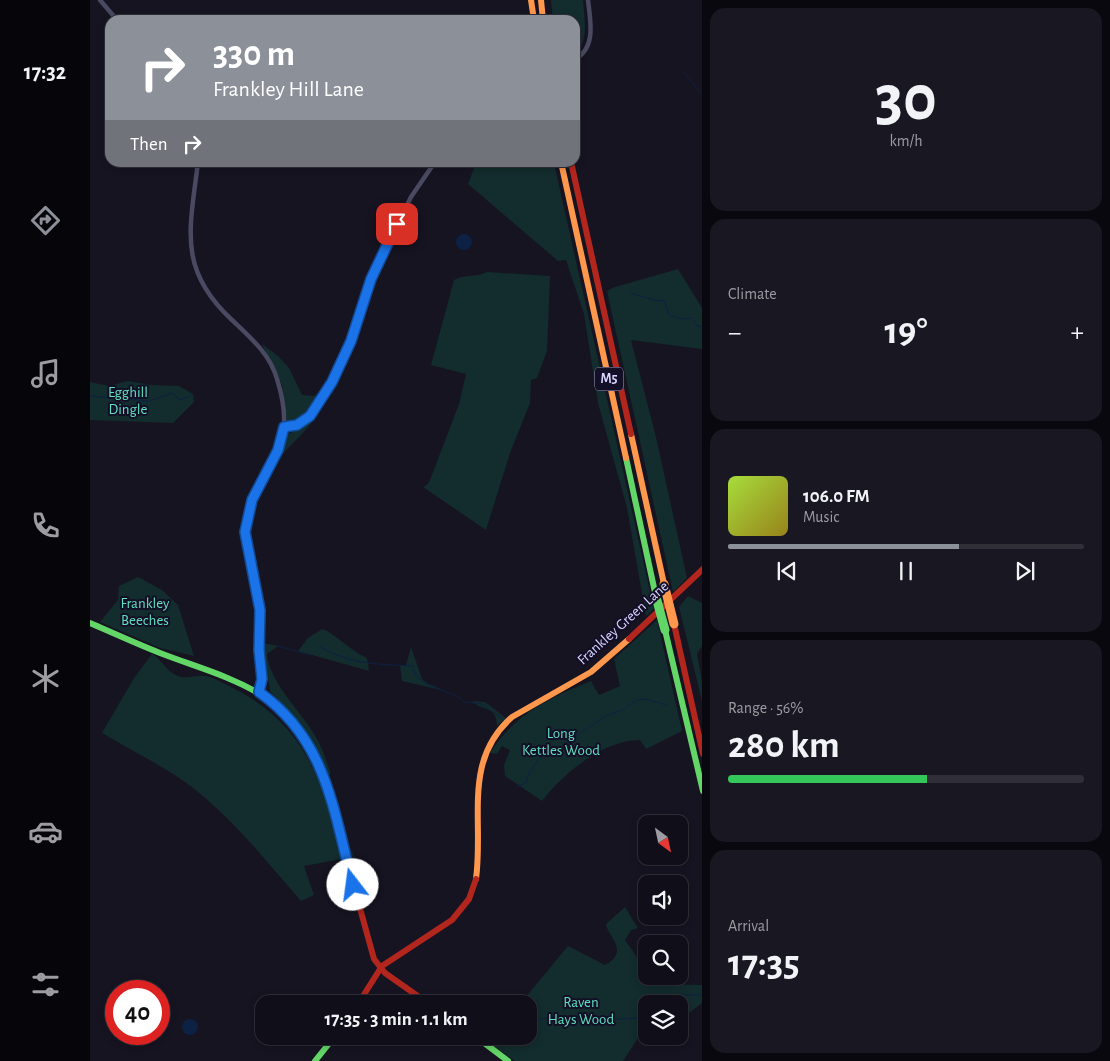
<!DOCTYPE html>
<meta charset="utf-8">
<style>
:root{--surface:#100f19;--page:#191822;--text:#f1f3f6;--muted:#9c9ca2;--line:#302f38;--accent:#8c9099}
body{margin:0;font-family:"Alegreya Sans",sans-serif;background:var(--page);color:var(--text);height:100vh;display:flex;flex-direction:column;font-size:19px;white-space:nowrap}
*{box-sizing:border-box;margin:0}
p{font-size:16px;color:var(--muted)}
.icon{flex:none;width:28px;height:28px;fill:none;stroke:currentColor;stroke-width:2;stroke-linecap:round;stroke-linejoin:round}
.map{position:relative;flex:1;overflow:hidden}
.details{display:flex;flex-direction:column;gap:8px;padding:8px;background:#09080e;width:408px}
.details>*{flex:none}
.hud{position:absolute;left:15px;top:15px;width:475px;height:152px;border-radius:15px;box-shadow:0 2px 8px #0003,0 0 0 1px var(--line);background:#8c9099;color:#fff;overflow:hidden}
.needle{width:32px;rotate:147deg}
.fabs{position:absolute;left:548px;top:815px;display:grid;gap:10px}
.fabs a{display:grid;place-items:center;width:50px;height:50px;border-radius:10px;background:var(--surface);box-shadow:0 2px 8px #0003,0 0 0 1px var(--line);font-size:25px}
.speed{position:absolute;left:15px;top:980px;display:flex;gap:10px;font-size:25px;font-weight:700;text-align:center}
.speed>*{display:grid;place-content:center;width:65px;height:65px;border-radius:50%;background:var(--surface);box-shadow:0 2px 8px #0003,0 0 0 1px var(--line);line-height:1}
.speed .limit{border:8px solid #d22;background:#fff;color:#111}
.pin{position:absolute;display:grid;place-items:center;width:42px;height:42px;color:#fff;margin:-21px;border-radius:10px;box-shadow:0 2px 8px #0006}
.me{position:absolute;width:55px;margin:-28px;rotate:345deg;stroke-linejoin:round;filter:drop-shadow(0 0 4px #0008)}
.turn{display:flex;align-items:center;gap:18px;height:105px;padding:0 25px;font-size:22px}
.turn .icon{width:65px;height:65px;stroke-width:2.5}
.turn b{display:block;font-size:35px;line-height:42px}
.then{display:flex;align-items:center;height:48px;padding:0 25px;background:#0003;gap:10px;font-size:19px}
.big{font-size:38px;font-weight:600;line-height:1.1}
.details .card{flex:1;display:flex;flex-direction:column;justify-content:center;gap:8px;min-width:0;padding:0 18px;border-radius:15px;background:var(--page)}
.details .dial{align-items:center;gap:0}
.dial b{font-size:65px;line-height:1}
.song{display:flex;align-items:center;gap:15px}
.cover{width:60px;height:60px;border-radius:8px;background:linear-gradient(135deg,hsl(80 70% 55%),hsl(50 70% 35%))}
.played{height:5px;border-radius:2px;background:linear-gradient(90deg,var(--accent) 65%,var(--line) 65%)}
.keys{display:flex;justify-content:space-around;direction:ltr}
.heat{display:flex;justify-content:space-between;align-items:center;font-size:28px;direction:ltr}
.charge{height:8px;border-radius:4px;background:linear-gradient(90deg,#34c759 56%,var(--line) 0)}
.trip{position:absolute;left:165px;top:995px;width:282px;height:50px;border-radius:15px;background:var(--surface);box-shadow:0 2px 8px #0003,0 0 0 1px var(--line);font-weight:600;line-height:50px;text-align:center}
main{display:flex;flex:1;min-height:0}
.tab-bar{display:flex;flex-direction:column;width:90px;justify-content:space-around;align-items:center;background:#06060a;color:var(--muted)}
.tab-bar .icon{width:35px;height:35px}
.tab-bar .on{color:var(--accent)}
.tab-bar b{font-size:22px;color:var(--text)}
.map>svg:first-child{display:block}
</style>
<main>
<nav class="tab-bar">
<b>17:32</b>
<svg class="icon on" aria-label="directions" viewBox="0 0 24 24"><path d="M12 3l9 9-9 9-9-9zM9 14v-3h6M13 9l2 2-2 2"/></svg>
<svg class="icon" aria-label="music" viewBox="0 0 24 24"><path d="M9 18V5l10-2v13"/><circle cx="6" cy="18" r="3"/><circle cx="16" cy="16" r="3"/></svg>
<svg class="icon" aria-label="phone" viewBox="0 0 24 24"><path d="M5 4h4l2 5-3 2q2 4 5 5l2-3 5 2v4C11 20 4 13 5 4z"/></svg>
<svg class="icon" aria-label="climate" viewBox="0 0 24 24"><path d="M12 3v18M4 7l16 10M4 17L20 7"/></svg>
<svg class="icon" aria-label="car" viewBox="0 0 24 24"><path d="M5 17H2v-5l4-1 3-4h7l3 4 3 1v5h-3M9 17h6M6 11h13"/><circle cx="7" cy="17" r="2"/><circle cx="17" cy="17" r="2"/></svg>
<svg class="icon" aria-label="filters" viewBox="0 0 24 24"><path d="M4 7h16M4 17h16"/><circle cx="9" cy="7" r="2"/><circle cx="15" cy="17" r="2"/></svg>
</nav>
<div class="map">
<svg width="613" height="1061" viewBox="0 0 613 1061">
<rect width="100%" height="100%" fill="#161421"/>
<g fill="#132c2d">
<path d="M 461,0 L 493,0 C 494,19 500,40 485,54 L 485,20 L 463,20 Z"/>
<polygon points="386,163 464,163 564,609 556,616 537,508 508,403 494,314 476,260 468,261 378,184"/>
<polygon points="588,269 612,308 612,349 541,340 566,437 597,578 583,592 517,291 525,287"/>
<path d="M 397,272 L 460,276 L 457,351 L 447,378 L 441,380 L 440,403 L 420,453 L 396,530 L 333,487 L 337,485 L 340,480 L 369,404 L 376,374 L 341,365 L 364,280 C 374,274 385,278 397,272 Z"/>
<path d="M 172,344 L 188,356 L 199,368 L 212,395 L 224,396 L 233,391 C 225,406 218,418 202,425 L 197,422 L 192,385 Z"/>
<polygon points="38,381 61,385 89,386 103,394 104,402 83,423 0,420 0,382 19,386"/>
<path d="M 229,409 C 220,431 201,442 187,461 L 197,435 L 216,425 Z"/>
<polygon points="48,577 72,590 88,605 104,656 70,648 10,622 28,600 29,586"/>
<polygon points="598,596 612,603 612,646 607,654 612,681 612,701 589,607"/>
<path d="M 567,620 L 592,731 L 556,749 L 550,740 C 513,740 474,773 452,801 L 415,776 L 414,765 L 420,750 L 412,746 L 407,754 L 400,753 C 425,714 459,698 501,681 L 509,695 L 530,686 L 524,659 Z"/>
<path d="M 232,629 C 240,630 264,653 277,658 L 279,671 L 208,651 L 218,638 Z"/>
<path d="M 173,643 L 188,646 L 177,654 C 180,683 209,709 224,734 C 232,746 236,760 241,774 L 236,775 L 234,764 L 217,733 L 180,691 Z"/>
<polygon points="321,647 332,679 337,683 355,691 312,681 310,665 316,665"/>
<path d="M 62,654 C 71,659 75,669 84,674 C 93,680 100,676 110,676 C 118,675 127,680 135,684 C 215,722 232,777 252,859 L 214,866 L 224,895 L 211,901 C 177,862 144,820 103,788 C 76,767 42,751 12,733 L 44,678 Z"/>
<path d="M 382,701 L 395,702 L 416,718 L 407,726 C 406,704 392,712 382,701 Z"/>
<polygon points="260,847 276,884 274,901"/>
<path d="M 535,907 L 548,928 L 541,930 L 535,940 L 556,970 L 556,976 L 565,976 L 575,984 L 612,985 L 612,1003 L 589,1021 L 589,1004 L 556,1004 L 556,1026 L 533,1061 L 425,1061 L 396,1040 L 399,1036 L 439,1036 L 439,1004 L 430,1004 L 478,946 L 515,965 C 541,951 517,936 516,924 Z"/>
</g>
<g fill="#0d2144">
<circle cx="374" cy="242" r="8"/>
<circle cx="100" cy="1027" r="8"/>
</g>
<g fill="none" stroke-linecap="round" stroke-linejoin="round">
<g stroke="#0d2144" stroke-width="1">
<polyline points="592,71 613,95"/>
<polyline points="541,293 567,301 574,300 579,315 590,319 602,318 607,326 613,327"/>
<polyline points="0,396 59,401 82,393 90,400 100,396"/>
<polyline points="188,646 220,655"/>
<path d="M 230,647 C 264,665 286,664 323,666 L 325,674 L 336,684 L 367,696 L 374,702 L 392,704 L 411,718"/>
<polyline points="429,749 448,751 452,755"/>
<polyline points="427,787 437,782 437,777 449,758 464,751 516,716 532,710 547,700 556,699 576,705"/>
<polyline points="584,1004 591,995 613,995"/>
<polyline points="589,1009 592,1006 594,995"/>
<polyline points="589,1016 592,1027"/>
<polyline points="439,1021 471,1016 499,1024 514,1020 550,1018 554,1016 552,1011 556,1010"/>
<polyline points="396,1038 397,1036"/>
</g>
<g stroke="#4a4962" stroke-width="4.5">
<polyline points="10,0 27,20"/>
<path d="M 485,59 C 507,48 500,19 498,0"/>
<path d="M 108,162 C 100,229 87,269 142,320 C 160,337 180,354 187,379 C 193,398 197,419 192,439 C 185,469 160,491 157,523 C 153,551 167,580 170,608 C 172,622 169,636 169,650 C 170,665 172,677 169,692"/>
<polyline points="193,427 207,425 220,416 242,382 261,341 287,265 321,197 345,162"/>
</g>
<g stroke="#63d668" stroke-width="6">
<polyline points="536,458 566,597"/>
<path d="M 0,623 C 23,633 47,644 70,653 C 132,677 194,688 224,755"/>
<polyline points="575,630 613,791"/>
<polyline points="385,1036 418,1061"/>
<polyline points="225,1061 245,1036"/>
</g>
<g stroke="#ff974d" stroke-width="6">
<polyline points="441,0 444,20"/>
<polyline points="451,0 453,20"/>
<polyline points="471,162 536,458"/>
<polyline points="541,434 574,584"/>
<path d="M 386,879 C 394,820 372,761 422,717 L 501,672 L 539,639"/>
</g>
<g stroke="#b3261e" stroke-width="6">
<polyline points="481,162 541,434"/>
<polyline points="584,624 613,754"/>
<polyline points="539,639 613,569"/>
<polyline points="224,755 234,778 284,959 295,973 339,1004"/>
<polyline points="268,1004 292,966 362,920 379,899 386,879"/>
</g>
<polyline stroke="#63d668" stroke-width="9" points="566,597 575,630"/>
<polyline stroke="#ff974d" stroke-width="9" points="574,584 584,624"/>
</g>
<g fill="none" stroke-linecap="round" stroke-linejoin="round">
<g stroke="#114b97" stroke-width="12">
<path id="route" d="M 263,885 C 243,810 237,740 169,692 L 172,679 L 169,650 L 170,610 L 155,532 L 162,500 L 188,450 L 194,427 L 207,425 L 220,416 L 242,382 L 261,341 L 281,279 L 307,224"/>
</g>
<use href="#route" stroke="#1a73e8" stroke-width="9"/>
</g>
<g text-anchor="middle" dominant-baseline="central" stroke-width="4" stroke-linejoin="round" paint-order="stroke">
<rect fill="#130f26" stroke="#9e99be" stroke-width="1" x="505" y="367.5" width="28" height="23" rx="4"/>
<g font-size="14" font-weight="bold" fill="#d9d4ff">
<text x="519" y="379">M5</text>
</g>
<g font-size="15" fill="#5fe0c0" stroke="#130f26">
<text x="38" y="392">Egghill<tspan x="38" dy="17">Dingle</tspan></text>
<text x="55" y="603">Frankley<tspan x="55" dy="17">Beeches</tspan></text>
<text x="471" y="733">Long<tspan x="471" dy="17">Kettles Wood</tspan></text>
<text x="491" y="1002">Raven<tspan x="491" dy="17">Hays Wood</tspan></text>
</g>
<g font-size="15" fill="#d9d4ff" stroke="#130f26">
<text transform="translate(533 623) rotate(-42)">Frankley Green Lane</text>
</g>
</g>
</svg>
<div class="fabs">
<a><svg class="needle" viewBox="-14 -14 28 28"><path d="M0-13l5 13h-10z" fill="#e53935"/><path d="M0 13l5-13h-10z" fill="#9c9ca2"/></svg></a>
<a><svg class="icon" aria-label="sound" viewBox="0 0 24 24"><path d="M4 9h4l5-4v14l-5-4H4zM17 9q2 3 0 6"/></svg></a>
<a><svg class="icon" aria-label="search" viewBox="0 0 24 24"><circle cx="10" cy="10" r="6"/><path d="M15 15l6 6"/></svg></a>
<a><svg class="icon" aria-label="layers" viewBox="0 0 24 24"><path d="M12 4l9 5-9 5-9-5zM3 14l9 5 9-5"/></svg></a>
</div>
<div class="speed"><div class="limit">40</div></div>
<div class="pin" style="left:307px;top:224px;background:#d93025"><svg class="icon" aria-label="arrive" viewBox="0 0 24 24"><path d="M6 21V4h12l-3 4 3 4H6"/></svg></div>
<svg class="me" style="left:263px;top:885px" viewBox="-20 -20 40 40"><circle r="19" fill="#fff"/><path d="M0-13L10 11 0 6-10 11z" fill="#1a73e8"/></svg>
<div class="trip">17:35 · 3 min · 1.1 km</div>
<div class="hud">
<div class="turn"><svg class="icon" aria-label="right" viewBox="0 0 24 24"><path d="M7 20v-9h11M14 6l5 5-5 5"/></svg><div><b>330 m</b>Frankley Hill Lane</div></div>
<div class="then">Then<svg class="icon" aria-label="right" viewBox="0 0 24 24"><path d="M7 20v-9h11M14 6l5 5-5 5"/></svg></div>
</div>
</div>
<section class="details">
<div class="card dial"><b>30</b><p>km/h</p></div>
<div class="card"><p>Climate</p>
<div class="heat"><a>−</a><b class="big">19°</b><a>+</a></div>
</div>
<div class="card">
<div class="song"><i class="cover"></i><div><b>106.0 FM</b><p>Music</p></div></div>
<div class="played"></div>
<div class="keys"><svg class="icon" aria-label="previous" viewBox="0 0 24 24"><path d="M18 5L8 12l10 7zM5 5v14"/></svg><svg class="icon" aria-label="pause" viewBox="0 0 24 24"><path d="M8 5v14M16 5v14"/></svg><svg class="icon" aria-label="next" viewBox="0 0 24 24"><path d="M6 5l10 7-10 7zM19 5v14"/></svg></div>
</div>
<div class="card"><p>Range · 56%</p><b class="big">280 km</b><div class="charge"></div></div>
<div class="card"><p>Arrival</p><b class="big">17:35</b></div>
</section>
</main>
